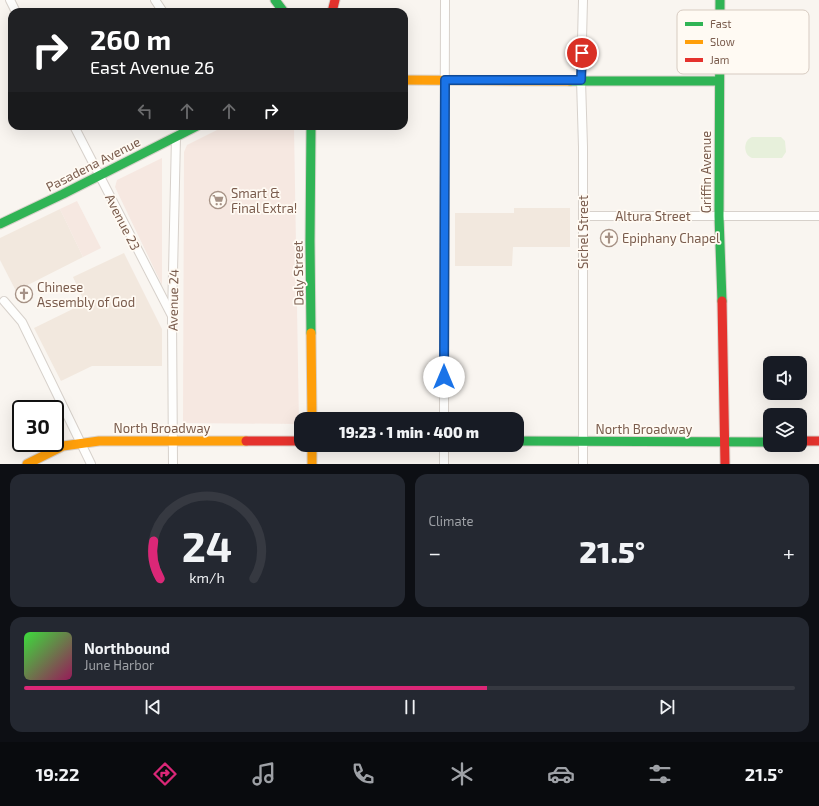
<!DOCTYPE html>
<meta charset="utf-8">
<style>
:root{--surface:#171b24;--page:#242831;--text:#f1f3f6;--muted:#9ea1a6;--line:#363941;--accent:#db2777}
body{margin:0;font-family:"Exo 2",sans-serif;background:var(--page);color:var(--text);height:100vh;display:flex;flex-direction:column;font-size:15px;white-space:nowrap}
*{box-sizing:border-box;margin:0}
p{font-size:13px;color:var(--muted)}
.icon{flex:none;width:22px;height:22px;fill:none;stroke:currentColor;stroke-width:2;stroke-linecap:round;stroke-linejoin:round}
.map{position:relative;height:464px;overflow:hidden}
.drawer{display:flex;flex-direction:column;gap:10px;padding:10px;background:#0d0f14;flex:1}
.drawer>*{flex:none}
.banner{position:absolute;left:8px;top:8px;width:400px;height:122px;border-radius:12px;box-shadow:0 4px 16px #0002;background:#202124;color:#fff;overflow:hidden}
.fabs{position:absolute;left:763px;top:356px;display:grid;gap:8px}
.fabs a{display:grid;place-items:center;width:44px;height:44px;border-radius:8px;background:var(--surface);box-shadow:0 4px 16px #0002;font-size:20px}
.speed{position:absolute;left:12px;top:400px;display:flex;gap:8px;font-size:20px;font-weight:700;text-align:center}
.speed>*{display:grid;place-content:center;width:52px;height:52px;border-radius:50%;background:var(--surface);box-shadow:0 4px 16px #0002;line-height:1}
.speed .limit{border:2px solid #111;border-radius:6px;background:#fff;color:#111}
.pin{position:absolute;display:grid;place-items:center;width:34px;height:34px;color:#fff;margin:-17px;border:2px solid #fff;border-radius:50%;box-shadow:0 1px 4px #0007}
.me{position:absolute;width:44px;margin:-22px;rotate:0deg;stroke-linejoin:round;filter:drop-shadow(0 0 3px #0008)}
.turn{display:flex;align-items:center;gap:14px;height:84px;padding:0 16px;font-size:18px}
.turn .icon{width:52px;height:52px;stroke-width:2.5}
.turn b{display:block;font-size:28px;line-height:34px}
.lanes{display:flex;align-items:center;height:38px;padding:0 16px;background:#0003;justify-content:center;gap:20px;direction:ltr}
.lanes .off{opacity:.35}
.big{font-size:30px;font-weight:800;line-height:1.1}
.drawer .card{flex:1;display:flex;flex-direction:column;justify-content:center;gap:6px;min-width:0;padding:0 14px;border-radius:12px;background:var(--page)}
.drawer .dial{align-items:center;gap:0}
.dial svg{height:104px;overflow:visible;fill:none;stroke:var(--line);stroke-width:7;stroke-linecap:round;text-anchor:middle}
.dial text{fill:var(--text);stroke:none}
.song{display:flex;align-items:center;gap:12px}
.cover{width:48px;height:48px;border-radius:6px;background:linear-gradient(135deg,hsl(120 70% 55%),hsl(330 70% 35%))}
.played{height:4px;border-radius:2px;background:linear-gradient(90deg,var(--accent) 60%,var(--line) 60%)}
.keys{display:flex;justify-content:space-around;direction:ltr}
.heat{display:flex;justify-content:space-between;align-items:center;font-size:22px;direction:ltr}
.drawer .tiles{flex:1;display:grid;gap:10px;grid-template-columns:1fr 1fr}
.card:last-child{grid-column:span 2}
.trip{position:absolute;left:294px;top:412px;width:230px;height:40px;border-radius:12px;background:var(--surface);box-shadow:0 4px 16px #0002;font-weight:800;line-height:40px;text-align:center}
.tab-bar{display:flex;height:64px;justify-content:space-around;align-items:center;background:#090b0e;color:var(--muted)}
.tab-bar .icon{width:28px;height:28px}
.tab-bar .active{color:var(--accent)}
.tab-bar b{font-size:18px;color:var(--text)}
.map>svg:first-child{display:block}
</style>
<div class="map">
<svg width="819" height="464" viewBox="0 0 819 464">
<rect width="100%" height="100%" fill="#f9f5f0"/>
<g fill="#f2e8de">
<polygon points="514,208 570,208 570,247 513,247 512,266 455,266 455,213 514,213"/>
<polygon points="60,209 83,257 16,291 0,260 0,238"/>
<polygon points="124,253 162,329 162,366 92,366 61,381 34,328 85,303 73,277"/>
</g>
<g fill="#f6e8e1">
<polygon points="225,126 294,126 299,424 183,423 184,152 187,145"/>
<polygon points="162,158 162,285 115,187 117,180"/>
<polygon points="77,201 101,248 83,257 60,209"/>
</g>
<path fill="#e7f0db" d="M 752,137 L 781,137 L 785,141 L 786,152 L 782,158 L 752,158 C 743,155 743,140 752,137 Z"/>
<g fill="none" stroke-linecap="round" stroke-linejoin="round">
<g stroke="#d7d1cb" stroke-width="10">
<g id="street">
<polyline points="10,0 16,12"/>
<polyline points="155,0 163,12"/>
<polyline points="583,0 581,80 583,147 583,464"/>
<polyline points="74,126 172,316"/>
<polyline points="583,216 819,216"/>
<polyline points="4,301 22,322 91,464"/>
<polyline points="444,419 445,0"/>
<polyline points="444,445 444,464"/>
<polyline points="173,464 172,317 176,137"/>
</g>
</g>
<g stroke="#d9d2cb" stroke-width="11">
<g id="fast">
<polyline points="275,0 284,12"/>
<polyline points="720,0 719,216 722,301"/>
<polyline points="570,81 719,81"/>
<polyline points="311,126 310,241 311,333"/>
<polyline points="0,224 63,194 197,126"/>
<polyline points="517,441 770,442"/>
</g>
</g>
<g stroke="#d9d2cb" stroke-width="11">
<g id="slow">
<polyline points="404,80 570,81"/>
<polyline points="311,333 312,419"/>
<polyline points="312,445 312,464"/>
<polyline points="27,464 63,446 99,441 246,441"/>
</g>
</g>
<g stroke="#d9d2cb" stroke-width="11">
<g id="jam">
<polyline points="332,12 335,0"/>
<polyline points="722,301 725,464"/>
<polyline points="246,441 301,441"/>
<polyline points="800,441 819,441"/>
</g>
</g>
<use href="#street" stroke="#fefefd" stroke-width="8"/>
<use href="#fast" stroke="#30b455" stroke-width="9"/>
<use href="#slow" stroke="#ff9f0a" stroke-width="9"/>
<use href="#jam" stroke="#e5322d" stroke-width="9"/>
</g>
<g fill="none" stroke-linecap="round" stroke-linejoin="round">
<g stroke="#114b97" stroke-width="10">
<polyline id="route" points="444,377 445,80 581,80 582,53"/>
</g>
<use href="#route" stroke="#1a73e8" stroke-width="7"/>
</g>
<defs>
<g id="supermarket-ring" transform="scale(0.9)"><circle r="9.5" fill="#fffaf3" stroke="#a69286" stroke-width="1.5"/><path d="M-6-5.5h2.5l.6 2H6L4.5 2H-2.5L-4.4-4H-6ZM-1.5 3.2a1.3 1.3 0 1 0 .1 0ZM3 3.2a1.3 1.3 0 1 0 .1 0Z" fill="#a69286"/></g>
<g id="church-ring" transform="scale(0.9)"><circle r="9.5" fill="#fffaf3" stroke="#a69286" stroke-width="1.5"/><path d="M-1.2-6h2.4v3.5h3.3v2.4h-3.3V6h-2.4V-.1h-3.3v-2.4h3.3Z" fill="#a69286"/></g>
</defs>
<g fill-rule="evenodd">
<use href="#supermarket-ring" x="218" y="200"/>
<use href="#church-ring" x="609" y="238"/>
<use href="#church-ring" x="24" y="294"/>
</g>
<g text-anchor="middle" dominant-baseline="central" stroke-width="3.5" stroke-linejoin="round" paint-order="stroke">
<g font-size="13" fill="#7a5c4d" stroke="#fffaf3">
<text transform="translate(93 164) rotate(-27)">Pasadena Avenue</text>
<text transform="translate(706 172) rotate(-90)">Griffin Avenue</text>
<text x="653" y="216">Altura Street</text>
<text transform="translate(123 222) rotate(63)">Avenue 23</text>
<text transform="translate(583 232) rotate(-90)">Sichel Street</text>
<text transform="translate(298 273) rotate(-91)">Daly Street</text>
<text transform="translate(173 300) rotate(-89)">Avenue 24</text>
<text x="162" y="428">North Broadway</text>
<text x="644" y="429">North Broadway</text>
</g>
<g font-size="13" fill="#7a5c4d" stroke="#fffaf3" text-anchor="start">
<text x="231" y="193">Smart &amp;<tspan x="231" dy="15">Final Extra!</tspan></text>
<text x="622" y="238">Epiphany Chapel</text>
<text x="37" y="287">Chinese<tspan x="37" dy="15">Assembly of God</tspan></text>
</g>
</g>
<rect x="677" y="10" width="132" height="64" rx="6" fill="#fffaf3" stroke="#d7cbc1" stroke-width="1"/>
<rect x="685" y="22" width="18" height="4" fill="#30b455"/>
<rect x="685" y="40" width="18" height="4" fill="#ff9f0a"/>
<rect x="685" y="58" width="18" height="4" fill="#e5322d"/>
<g font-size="11" fill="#7a5c4d">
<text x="710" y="28">Fast</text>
<text x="710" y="46">Slow</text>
<text x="710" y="64">Jam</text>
</g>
</svg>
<div class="fabs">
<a><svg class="icon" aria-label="sound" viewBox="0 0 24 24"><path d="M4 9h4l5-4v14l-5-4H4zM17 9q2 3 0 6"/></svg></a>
<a><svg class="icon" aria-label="layers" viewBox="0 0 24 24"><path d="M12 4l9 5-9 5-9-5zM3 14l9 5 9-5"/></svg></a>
</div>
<div class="speed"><div class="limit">30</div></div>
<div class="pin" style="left:582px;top:53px;background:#d93025"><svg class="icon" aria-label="arrive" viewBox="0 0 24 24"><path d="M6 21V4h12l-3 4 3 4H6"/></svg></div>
<svg class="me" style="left:444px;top:377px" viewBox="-20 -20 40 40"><circle r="19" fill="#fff"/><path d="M0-13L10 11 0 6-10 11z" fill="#1a73e8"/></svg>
<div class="trip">19:23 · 1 min · 400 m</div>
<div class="banner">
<div class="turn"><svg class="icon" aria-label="right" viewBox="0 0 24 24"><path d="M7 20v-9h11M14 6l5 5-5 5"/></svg><div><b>260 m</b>East Avenue 26</div></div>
<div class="lanes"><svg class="icon off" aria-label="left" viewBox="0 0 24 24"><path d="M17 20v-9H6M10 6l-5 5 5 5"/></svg><svg class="icon off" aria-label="ahead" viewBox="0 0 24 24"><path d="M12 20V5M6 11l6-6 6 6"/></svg><svg class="icon off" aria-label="ahead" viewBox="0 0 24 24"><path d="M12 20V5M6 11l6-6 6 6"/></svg><svg class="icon" aria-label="right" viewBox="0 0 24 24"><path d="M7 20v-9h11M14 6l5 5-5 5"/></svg></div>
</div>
</div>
<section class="drawer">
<div class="tiles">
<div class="card dial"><svg viewBox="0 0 100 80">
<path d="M14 69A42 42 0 1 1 86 69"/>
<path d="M14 69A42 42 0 0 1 9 40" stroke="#db2777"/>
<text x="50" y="56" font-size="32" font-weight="700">24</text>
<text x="50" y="72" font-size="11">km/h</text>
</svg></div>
<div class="card"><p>Climate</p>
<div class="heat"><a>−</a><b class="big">21.5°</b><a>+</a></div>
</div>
<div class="card">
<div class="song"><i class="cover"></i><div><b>Northbound</b><p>June Harbor</p></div></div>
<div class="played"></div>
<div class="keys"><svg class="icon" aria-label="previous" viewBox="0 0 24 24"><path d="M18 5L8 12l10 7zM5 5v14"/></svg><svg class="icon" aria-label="pause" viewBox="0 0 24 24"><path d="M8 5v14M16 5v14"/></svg><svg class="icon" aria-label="next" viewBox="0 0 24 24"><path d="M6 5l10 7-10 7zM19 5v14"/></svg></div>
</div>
</div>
</section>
<nav class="tab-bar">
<b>19:22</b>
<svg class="icon active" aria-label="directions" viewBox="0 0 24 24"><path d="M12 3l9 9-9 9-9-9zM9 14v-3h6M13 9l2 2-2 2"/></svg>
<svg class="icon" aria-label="music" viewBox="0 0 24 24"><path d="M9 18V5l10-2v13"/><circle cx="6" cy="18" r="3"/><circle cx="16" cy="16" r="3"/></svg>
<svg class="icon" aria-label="phone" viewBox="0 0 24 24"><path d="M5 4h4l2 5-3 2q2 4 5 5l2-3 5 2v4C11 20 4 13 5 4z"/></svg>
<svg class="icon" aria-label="climate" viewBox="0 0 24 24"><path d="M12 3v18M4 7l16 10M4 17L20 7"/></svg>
<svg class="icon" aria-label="car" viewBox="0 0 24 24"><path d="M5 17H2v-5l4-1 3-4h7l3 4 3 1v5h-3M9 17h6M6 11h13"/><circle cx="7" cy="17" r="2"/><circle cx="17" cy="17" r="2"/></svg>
<svg class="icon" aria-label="filters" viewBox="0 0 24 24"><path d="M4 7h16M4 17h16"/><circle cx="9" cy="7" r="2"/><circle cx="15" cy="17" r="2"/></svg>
<b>21.5°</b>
</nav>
